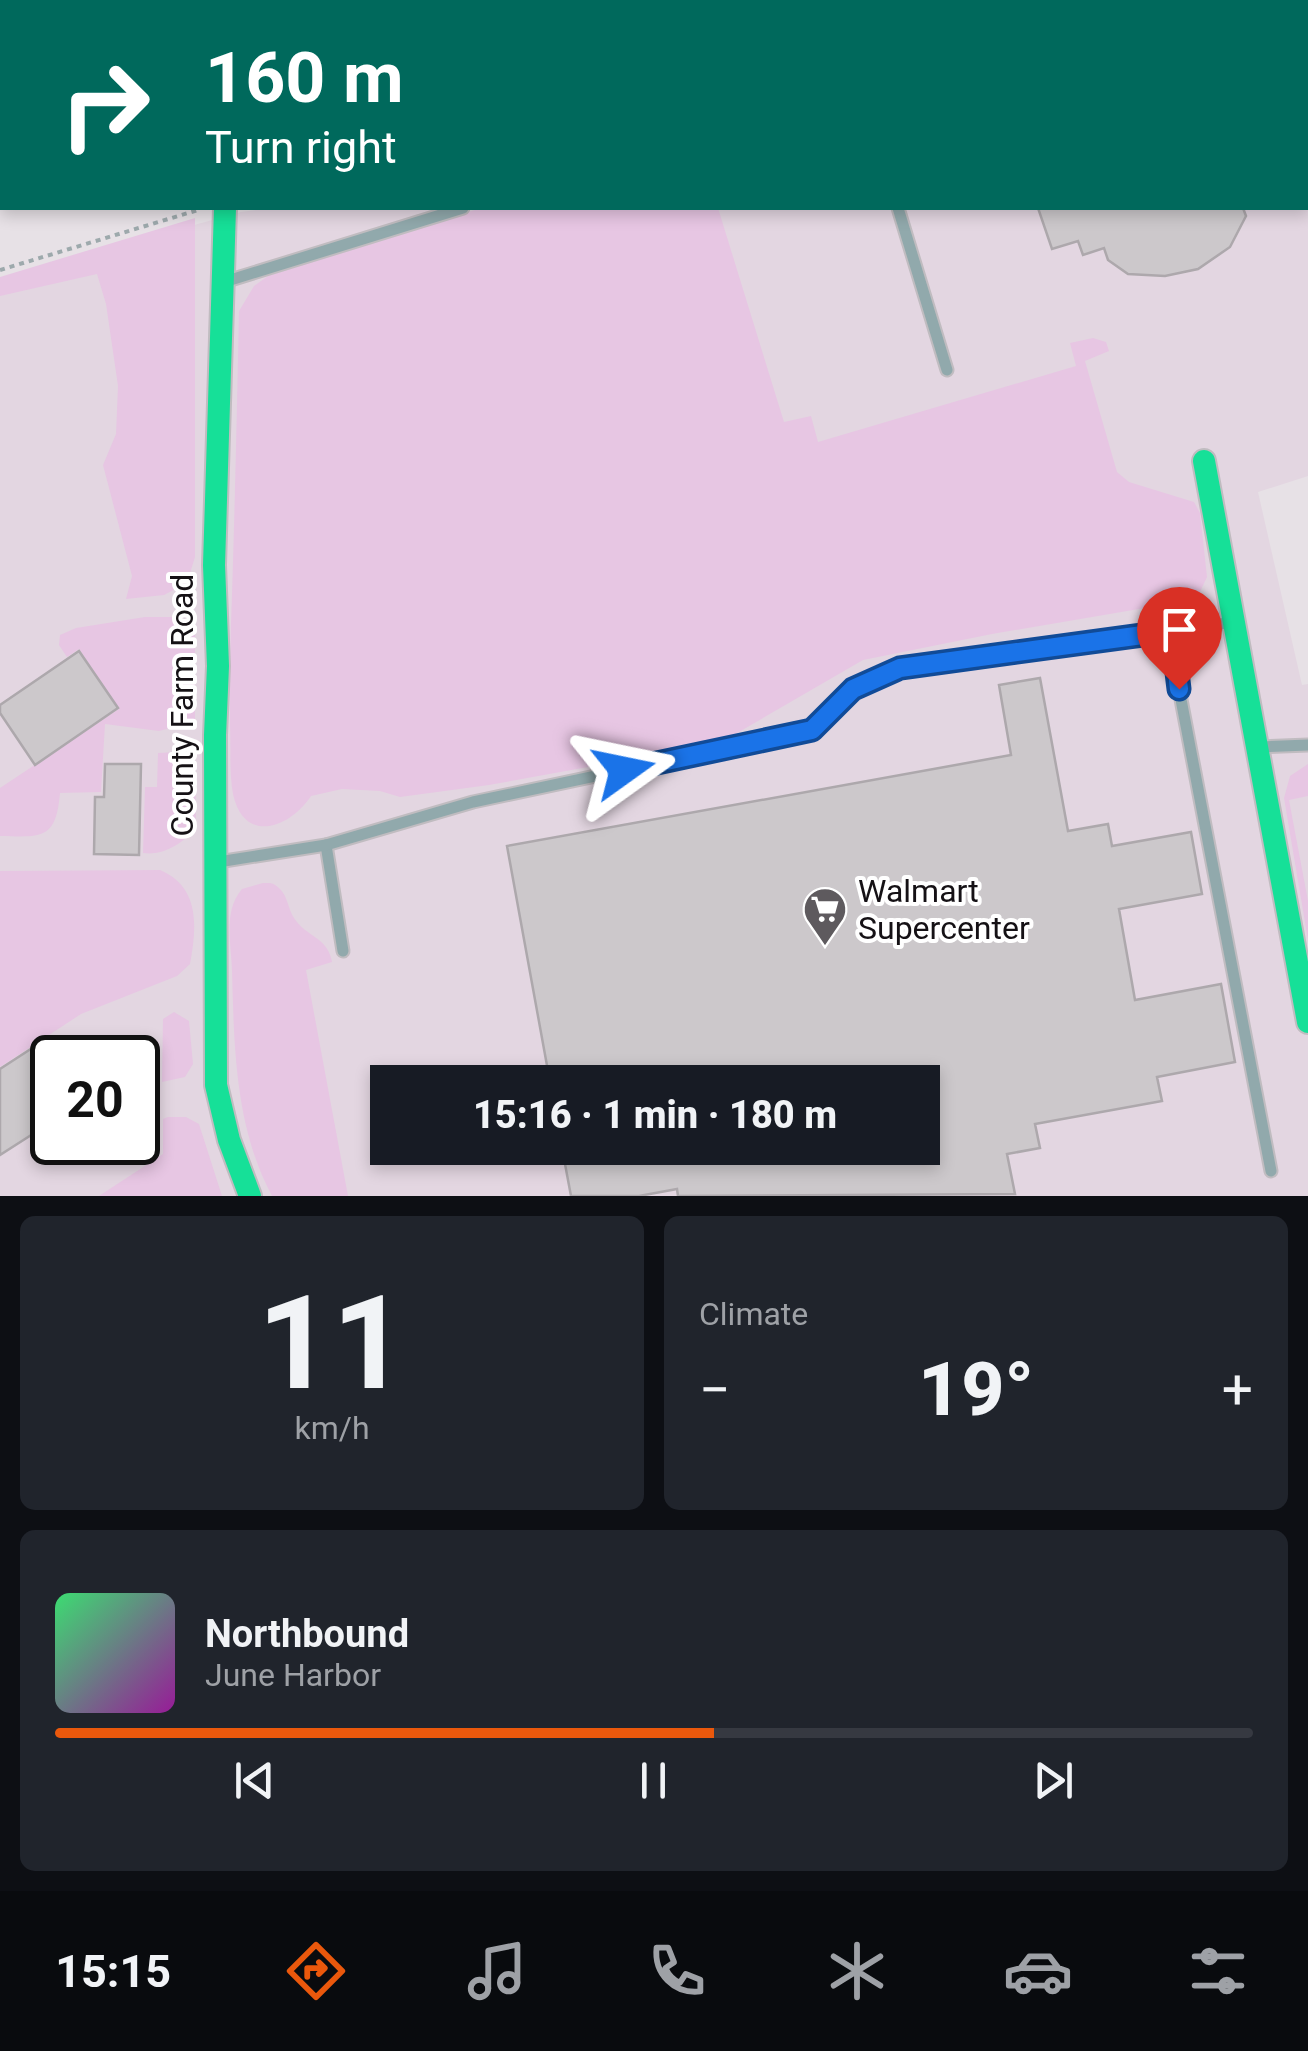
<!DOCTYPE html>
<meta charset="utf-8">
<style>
:root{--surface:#171b24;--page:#20242c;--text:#f1f3f6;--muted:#9ea1a6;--line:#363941;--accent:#ea580c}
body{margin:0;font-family:Roboto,sans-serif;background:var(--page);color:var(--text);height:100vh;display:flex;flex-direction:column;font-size:38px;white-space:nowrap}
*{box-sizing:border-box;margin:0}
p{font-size:32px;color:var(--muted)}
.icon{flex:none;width:55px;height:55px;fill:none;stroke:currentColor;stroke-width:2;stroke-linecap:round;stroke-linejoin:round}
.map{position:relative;height:1196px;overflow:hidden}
.side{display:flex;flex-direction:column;gap:20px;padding:20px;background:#0d0f14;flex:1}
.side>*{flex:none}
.top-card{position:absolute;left:0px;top:0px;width:1310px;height:210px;box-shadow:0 5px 15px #0003;background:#00695c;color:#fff;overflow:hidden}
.speed{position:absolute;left:30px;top:1035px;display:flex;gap:20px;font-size:50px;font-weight:700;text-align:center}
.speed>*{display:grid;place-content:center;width:130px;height:130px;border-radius:50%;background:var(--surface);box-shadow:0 5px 15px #0003;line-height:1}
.speed .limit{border:5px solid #111;border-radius:15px;background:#fff;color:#111}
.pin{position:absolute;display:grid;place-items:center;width:85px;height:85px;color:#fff;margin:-102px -42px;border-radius:50% 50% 50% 0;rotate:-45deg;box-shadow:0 0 10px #0007}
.pin .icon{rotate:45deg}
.me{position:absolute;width:110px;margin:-55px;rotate:78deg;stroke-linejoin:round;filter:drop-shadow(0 0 8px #0008)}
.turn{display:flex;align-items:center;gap:35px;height:210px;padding:0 40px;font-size:45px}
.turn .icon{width:130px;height:130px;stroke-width:2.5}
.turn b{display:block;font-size:70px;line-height:85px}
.big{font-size:75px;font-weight:800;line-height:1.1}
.side .widget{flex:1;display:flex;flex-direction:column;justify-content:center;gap:15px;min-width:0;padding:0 35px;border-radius:15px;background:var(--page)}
.side .dial{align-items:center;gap:0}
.dial b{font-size:130px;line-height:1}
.song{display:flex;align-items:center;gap:30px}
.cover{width:120px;height:120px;border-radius:15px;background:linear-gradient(135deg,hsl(140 70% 55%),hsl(300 70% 35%))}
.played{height:10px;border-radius:5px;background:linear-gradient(90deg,var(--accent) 55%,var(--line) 55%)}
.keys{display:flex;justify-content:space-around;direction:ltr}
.heat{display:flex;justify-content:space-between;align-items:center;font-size:55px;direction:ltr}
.side .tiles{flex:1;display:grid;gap:20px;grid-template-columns:1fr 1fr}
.widget:last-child{grid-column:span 2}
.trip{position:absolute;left:370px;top:1065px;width:570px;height:100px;border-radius:0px;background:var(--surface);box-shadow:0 5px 15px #0003;font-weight:800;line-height:100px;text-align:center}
.tab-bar{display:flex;height:160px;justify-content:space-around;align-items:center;background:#090b0e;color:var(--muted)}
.tab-bar .icon{width:70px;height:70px}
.tab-bar .current{color:var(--accent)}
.tab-bar b{font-size:45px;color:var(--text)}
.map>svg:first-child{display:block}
</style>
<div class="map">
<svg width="1308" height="1196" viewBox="0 0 1308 1196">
<rect width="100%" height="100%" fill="#e7e1e6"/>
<path fill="#e3d6e1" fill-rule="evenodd" d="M 959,0 L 1308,0 L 1308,476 L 1258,492 L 1302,685 L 1308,684 L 1308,1196 L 0,1196 L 0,279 L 241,212 L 271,208 L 1308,208 L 1308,2 L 951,2 ZM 52,1058 L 138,1058 L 138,1142 L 52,1142 ZM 388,1082 L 922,1082 L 922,1148 L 388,1148 Z"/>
<g fill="#e7c6e3">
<path d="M 481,208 L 718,208 L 784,422 L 811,416 L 818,442 L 1076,366 L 1070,343 L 1093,338 L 1106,342 L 1109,351 L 1085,361 L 1117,472 L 1129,482 L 1194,502 L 1200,513 L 1207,577 L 1199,594 L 1180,602 L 992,634 L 863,660 L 720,743 L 489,785 L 400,797 L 380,791 L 342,789 L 311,796 C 290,828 244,845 233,794 C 229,772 231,747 230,725 C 230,681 230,638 232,595 C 235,500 237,406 239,311 L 254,286 L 268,276 Z"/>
<polygon points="195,218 195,557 187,583 164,595 126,599 132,576 103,465 116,434 118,386 106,304 97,274 0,296 0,277"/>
<path d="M 145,617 L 180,617 L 195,632 L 195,722 L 159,731 L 105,724 L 101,792 L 60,793 C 56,840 42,837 0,836 L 0,788 L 119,709 L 79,649 L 67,657 L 59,645 L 60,635 L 76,628 Z"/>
<path d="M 177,752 L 195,763 L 196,829 C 182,843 164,856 143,853 L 145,787 L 157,787 L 158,753 Z"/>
<polygon points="1308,764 1308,796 1289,800 1308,901 1308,940 1284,798 1290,776"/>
<path d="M 160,870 C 200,887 197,926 190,964 L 177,976 L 81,1014 L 0,1067 L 0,871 Z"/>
<path d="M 263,883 C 271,883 272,882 279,888 C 288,896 288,909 294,918 C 306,937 328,937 332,962 L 306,970 L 348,1196 L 272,1196 C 235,1127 234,1046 232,970 C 231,943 223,911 242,889 Z"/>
<polygon points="174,1012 189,1021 193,1064 185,1077 162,1082 163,1019"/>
<polygon points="168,1117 186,1117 199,1124 222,1196 99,1196 163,1154 163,1119"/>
</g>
<g fill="#ccc8cb" stroke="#ada8ac" stroke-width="2.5">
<polygon points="1038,208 1243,208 1246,216 1230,247 1198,269 1165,276 1128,274 1108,260 1104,248 1083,255 1078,241 1052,249"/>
<polygon points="79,651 118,708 35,765 0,713 0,705"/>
<polygon points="1040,678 1068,831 1108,824 1112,846 1191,832 1202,894 1119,909 1135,1000 1221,984 1235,1062 1157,1077 1162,1101 1035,1124 1040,1148 1007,1154 1015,1194 678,1196 677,1189 639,1196 571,1196 562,1148 922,1148 922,1082 550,1082 507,846 1011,755 999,685"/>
<polygon points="105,764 141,764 139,855 94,854 95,797 104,797"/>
<polygon points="40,1043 52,1062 52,1107 43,1113 50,1123 0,1155 0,1069"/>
</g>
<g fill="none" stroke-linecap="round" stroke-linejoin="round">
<g stroke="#c0bcc0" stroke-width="15">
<g id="lane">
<polyline points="898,208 947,370"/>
<polyline points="224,282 463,208"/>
<polyline points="1172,631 1179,689 1271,1171"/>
<polyline points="1261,747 1308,745"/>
<polyline points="326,845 343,951"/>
<polyline points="218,862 326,845 473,802 812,730 853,689 900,668 1234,622"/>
</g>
</g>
<g stroke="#c0bcc0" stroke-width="26">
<polyline id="street" points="230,2 231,0"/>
</g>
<g stroke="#c0bcc0" stroke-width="26">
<g id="fast">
<polyline points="225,208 214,565 218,666 215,735 216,1085 229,1140 250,1196"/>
<polyline points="1204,461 1308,1022"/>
</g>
</g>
<g stroke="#9da9ac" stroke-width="4" stroke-dasharray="5 5" stroke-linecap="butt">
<polyline points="889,2 897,0"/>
<polyline points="0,270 198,210"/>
</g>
<use href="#lane" stroke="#91a9ac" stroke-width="11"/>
<use href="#street" stroke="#91a9ac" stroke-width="22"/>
<use href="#fast" stroke="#16e098" stroke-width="22"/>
</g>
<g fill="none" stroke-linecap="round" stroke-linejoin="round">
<g stroke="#114b97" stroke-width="25">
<polyline id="route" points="624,770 812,730 853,689 900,668 1172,631 1179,689"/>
</g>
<use href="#route" stroke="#1a73e8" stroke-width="18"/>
</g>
<defs>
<g id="supermarket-pin" transform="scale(2.25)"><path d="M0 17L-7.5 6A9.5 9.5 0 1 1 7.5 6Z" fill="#5e5a5e" stroke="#fff"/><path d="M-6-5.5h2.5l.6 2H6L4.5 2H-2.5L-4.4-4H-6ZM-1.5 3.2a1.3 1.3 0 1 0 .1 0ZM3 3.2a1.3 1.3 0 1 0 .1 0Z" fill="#fff"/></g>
</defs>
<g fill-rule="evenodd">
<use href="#supermarket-pin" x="825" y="909"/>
</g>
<g text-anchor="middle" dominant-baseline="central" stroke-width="8" stroke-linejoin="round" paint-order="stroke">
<g font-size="32" fill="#151115" stroke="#fff">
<text transform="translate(182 705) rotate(-90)">County Farm Road</text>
</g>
<g font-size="32" fill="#151115" stroke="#fff" text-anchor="start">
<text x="858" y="891">Walmart<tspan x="858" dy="37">Supercenter</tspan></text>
</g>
</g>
</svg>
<div class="speed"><div class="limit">20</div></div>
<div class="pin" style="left:1179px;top:689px;background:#d93025"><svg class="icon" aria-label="arrive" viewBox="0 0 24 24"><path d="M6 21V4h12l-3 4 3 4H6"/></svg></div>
<svg class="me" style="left:624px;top:770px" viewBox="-20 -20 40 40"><path d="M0-17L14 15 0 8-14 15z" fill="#1a73e8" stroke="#fff" stroke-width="4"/></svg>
<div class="trip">15:16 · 1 min · 180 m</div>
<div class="top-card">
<div class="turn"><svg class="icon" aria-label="right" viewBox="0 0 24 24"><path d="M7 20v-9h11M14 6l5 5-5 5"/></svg><div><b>160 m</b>Turn right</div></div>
</div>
</div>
<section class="side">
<div class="tiles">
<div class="widget dial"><b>11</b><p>km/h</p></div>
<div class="widget"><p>Climate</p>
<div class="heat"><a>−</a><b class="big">19°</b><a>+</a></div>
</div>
<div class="widget">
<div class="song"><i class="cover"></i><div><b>Northbound</b><p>June Harbor</p></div></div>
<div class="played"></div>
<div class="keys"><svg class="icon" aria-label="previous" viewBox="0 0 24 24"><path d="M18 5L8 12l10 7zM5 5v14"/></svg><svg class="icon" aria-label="pause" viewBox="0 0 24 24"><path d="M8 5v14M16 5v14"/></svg><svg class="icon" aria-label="next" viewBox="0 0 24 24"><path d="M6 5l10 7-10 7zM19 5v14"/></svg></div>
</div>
</div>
</section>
<nav class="tab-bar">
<b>15:15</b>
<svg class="icon current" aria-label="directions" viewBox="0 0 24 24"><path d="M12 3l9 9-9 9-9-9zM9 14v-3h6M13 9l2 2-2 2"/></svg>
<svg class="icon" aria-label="music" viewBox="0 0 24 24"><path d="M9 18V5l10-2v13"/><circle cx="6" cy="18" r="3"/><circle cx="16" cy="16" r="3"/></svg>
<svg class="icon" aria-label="phone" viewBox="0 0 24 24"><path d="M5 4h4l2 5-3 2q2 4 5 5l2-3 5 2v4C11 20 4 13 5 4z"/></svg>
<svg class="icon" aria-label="climate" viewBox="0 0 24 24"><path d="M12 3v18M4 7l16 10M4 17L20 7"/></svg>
<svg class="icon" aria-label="car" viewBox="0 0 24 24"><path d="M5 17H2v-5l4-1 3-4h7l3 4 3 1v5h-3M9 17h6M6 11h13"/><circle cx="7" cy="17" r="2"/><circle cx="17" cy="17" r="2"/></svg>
<svg class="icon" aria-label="filters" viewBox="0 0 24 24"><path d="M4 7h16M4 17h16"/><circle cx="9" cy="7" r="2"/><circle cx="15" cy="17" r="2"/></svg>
</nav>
